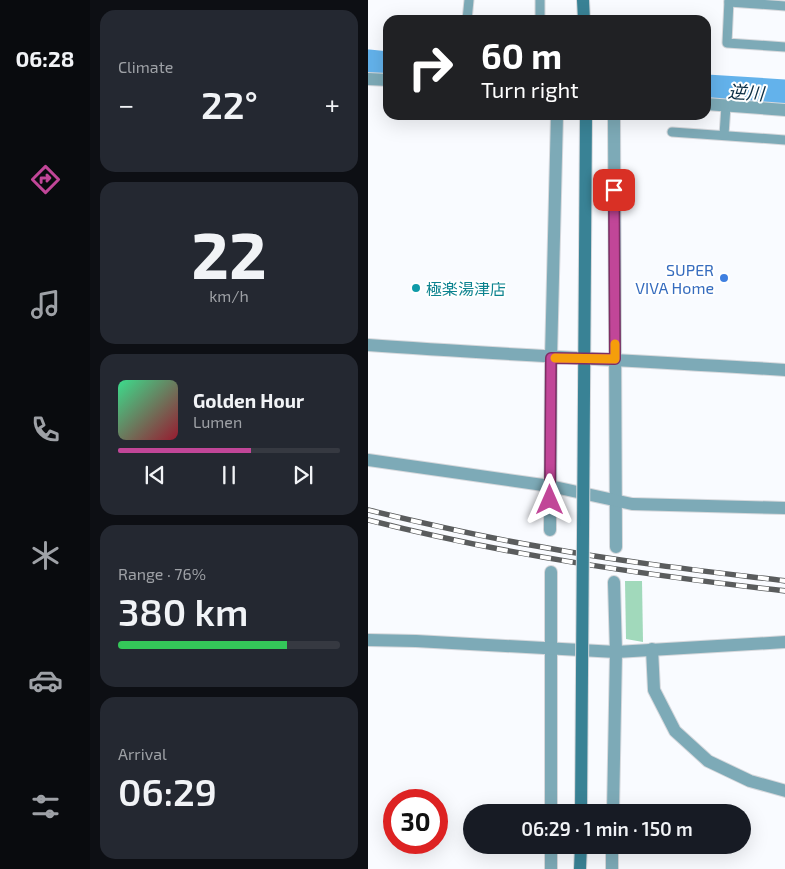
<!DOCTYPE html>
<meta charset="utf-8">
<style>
:root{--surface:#171b24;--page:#242831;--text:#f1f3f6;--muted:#9ea1a6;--line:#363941;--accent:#c14698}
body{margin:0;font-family:"Exo 2","Noto Sans JP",sans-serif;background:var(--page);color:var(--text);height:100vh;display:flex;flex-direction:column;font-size:19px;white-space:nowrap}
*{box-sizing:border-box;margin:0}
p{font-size:16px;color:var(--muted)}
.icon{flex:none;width:28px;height:28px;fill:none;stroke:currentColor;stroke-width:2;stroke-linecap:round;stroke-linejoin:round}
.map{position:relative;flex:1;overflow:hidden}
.details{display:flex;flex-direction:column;gap:10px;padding:10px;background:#0d0f14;width:278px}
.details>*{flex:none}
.top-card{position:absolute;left:15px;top:15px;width:328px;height:105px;border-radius:15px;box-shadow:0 5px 20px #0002;background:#202124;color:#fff;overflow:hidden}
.speed{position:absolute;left:15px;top:789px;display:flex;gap:10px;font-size:25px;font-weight:700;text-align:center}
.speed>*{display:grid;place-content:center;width:65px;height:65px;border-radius:50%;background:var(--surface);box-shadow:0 5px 20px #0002;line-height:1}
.speed .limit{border:8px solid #d22;background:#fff;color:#111}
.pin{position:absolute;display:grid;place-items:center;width:42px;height:42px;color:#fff;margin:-21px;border-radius:10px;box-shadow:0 2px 8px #0006}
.me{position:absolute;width:55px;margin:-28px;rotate:0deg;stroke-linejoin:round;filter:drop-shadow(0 0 4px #0008)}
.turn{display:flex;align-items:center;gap:18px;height:105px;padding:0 15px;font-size:22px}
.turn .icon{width:65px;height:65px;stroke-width:2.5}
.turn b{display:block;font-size:35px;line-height:42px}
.big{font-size:38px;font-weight:600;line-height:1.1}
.details .widget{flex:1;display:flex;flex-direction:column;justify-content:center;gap:8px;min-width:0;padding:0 18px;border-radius:15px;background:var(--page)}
.details .dial{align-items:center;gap:0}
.dial b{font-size:65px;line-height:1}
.song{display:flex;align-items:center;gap:15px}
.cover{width:60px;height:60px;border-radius:8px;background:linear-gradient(135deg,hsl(150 70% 55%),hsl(350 70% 35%))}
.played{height:5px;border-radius:2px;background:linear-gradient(90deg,var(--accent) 60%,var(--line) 60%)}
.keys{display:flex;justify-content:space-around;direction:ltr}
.heat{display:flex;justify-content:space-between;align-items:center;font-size:28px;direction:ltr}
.charge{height:8px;border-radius:4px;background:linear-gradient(90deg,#34c759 76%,var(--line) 0)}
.trip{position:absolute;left:95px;top:804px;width:288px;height:50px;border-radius:25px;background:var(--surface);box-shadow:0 5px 20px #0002;font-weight:600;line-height:50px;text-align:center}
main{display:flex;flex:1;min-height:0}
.tabs{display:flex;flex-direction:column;width:90px;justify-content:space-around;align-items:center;background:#090b0e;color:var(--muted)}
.tabs .icon{width:35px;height:35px}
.tabs .selected{color:var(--accent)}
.tabs b{font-size:22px;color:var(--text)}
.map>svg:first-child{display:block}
</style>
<main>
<nav class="tabs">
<b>06:28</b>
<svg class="icon selected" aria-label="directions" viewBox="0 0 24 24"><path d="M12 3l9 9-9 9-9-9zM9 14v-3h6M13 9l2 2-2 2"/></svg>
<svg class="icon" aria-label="music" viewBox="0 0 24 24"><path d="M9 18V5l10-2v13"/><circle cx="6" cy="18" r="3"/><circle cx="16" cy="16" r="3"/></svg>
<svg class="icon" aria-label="phone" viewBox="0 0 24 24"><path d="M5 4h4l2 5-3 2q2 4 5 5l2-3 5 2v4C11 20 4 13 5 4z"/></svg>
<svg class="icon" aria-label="climate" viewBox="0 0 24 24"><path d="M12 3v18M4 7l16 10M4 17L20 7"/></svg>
<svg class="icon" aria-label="car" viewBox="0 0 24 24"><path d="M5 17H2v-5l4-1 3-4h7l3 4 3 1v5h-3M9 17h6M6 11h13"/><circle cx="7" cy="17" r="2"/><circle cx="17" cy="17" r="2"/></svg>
<svg class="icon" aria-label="filters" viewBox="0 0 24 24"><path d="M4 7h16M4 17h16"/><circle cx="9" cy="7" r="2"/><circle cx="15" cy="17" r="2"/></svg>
</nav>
<section class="details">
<div class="widget"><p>Climate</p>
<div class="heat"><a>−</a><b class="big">22°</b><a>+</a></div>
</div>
<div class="widget dial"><b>22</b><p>km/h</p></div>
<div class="widget">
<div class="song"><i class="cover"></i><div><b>Golden Hour</b><p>Lumen</p></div></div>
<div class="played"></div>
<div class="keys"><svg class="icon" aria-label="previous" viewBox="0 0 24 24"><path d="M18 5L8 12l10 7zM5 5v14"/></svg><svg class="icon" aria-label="pause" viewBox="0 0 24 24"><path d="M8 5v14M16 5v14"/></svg><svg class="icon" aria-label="next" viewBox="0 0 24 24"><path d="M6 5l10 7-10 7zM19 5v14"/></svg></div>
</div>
<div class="widget"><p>Range · 76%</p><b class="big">380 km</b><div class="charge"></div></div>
<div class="widget"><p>Arrival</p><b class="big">06:29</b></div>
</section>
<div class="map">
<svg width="418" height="869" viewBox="0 0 418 869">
<rect width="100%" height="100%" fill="#f9fbff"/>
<polygon fill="#a1d9bb" points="257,581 274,581 275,642 258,639"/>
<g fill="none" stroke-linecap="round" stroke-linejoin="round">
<g stroke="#63b2eb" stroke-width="31">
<polyline points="0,65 20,67"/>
<polyline points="338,90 418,95"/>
</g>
<g stroke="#d6d8dc" stroke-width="11">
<g id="lane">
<polyline points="361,0 359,43 418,47"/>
<polyline points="361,2 418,6"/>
<polyline points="99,20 101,0"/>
<polyline points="172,20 172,0"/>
<polyline points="304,132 418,140"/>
<polyline points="356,135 358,106"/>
</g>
</g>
<g stroke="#d6d8dc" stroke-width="14">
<g id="street">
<polyline points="0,79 20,80"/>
<polyline points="338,104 418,110"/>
<polyline points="246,115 248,547"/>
<path d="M 0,345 C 139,355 278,361 418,370"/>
<polyline points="0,460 182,486 264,504 418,508"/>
<polyline points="182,530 183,358 189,115"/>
<polyline points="183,572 183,812"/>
<polyline points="0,640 48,641 248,652 418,642"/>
<polyline points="284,649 286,690 307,731 340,761 382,781 418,791"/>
<polyline points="245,812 248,652 246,582"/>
<polyline points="183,869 183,845"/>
<polyline points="244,869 244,845"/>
</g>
</g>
<g stroke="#d6d8dc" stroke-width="14">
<g id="secondary">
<polyline points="215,0 216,20"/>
<polyline points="212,869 213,845"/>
</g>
</g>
<use href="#lane" stroke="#7daab7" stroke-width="9"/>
<use href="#street" stroke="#7daab7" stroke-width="12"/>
<use href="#secondary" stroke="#398295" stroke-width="12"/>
<g stroke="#5a5c5d" stroke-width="5.5">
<g id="rail">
<path d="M 0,510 C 58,524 115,537 174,547 C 254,562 336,571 418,581"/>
<path d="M 0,520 C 137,555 277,575 418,591"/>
</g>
</g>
<use href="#rail" stroke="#fff" stroke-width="4" stroke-dasharray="11" stroke-linecap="butt"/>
<g stroke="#d6d8dc" stroke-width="14" stroke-linecap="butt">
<polyline id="secondary-bridge" points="213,812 218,115"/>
</g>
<use href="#secondary-bridge" stroke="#398295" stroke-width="12"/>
</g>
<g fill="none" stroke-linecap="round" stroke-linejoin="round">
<g stroke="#7d2e63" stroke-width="12">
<polyline id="route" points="182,500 183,358 247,359 246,190"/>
</g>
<use href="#route" stroke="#c14698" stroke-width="9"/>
<polyline stroke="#f59e0b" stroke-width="9" points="187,358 247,359 247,344"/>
</g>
<circle fill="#3f7fe0" stroke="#fff" stroke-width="2" cx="356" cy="278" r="5"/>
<circle fill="#0f9aa8" stroke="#fff" stroke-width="2" cx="48" cy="288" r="5"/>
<g text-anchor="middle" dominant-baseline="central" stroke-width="4" stroke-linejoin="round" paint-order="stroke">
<g font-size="16" fill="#366cbe" stroke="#fff" text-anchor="end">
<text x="346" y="269">SUPER<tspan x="346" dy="18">VIVA Home</tspan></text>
</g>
<g font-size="16" fill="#0d838f" stroke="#fff" text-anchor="start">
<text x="58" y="288">極楽湯津店</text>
</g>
<g font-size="18" font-style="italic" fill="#0a2d44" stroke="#fff">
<text transform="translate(378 92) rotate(4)">逆川</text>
</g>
</g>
</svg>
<div class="speed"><div class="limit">30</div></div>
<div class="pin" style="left:246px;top:190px;background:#d93025"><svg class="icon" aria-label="arrive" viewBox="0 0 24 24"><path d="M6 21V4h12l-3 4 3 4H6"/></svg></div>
<svg class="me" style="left:182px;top:500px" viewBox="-20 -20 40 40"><path d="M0-17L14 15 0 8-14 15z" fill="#c14698" stroke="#fff" stroke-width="4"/></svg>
<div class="trip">06:29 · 1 min · 150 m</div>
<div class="top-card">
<div class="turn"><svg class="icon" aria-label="right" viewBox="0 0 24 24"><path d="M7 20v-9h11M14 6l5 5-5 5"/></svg><div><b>60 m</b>Turn right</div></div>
</div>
</div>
</main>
